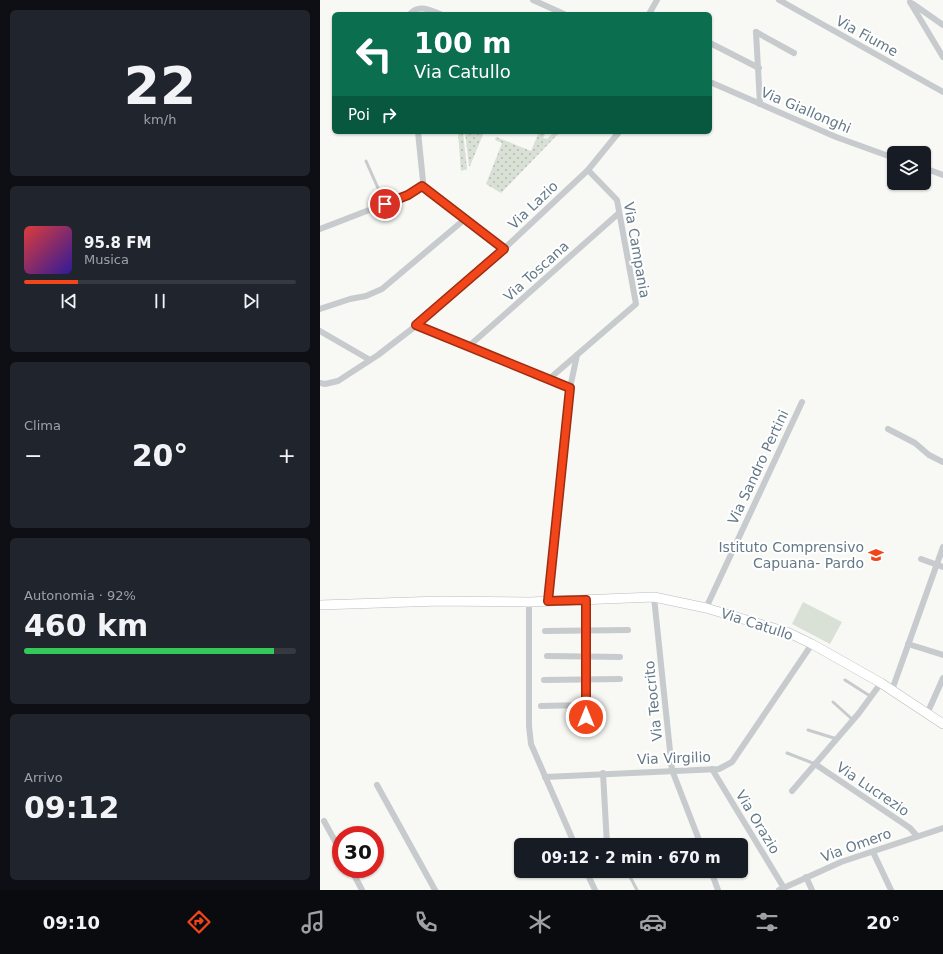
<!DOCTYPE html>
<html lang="it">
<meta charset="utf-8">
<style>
:root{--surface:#171b24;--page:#20242c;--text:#f1f3f6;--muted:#9ea1a6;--line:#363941;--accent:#f2451a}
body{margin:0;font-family:"DejaVu Sans",sans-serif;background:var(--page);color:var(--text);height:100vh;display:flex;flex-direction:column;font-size:15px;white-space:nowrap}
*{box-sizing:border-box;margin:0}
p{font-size:13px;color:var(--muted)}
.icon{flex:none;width:22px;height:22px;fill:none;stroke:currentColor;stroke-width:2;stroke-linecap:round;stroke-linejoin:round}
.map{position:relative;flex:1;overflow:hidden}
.sheet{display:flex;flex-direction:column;gap:10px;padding:10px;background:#0d0f14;width:320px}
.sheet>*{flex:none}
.guide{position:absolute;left:12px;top:12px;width:380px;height:122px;border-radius:6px;box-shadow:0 1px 3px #0004;background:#0b6e4f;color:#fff;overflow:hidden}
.tools{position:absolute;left:567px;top:146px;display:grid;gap:8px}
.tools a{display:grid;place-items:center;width:44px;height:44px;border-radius:6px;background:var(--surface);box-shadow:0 1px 3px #0004;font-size:20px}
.speed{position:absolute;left:12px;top:826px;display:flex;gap:8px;font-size:20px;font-weight:700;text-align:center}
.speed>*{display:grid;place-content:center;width:52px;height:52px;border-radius:50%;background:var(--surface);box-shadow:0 1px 3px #0004;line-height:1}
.speed .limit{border:6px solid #d22;background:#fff;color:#111}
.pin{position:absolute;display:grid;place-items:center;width:34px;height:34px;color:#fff;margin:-17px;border:2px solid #fff;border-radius:50%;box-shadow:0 1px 4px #0007}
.me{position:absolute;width:44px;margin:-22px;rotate:0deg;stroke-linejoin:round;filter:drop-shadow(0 0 3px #0008)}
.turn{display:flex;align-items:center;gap:14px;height:84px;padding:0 16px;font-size:18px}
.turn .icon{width:52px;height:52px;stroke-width:2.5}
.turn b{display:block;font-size:28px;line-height:34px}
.then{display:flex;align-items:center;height:38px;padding:0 16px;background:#0003;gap:8px;font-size:15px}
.big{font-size:30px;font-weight:600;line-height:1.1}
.sheet .tile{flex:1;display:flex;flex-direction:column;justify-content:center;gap:6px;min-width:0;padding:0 14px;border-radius:6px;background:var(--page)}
.sheet .dial{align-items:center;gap:0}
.dial b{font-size:52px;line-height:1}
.song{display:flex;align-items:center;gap:12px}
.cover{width:48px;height:48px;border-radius:6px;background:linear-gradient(135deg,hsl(0 70% 55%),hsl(250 70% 35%))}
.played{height:4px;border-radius:2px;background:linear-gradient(90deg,var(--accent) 20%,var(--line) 20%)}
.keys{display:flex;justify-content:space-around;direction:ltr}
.heat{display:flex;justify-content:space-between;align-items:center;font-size:22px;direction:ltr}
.charge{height:6px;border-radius:3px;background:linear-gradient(90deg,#34c759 92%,var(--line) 0)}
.trip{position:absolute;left:194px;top:838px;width:234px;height:40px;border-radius:6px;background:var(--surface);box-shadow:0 1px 3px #0004;font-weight:600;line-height:40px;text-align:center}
.tabs{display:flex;height:64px;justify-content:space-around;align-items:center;background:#090b0e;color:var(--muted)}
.tabs .icon{width:28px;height:28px}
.tabs .active{color:var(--accent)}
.tabs b{font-size:18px;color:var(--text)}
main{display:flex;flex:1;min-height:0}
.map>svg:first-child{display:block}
</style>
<main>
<section class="sheet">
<div class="tile dial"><b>22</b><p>km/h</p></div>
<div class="tile">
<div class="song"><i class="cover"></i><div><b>95.8 FM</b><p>Musica</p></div></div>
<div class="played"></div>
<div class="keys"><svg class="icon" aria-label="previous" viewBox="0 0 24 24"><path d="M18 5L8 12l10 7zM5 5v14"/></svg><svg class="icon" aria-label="pause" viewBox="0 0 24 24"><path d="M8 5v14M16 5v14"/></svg><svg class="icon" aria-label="next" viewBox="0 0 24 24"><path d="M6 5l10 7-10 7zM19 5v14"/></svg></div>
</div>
<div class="tile"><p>Clima</p>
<div class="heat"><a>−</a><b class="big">20°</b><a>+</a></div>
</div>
<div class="tile"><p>Autonomia · 92%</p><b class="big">460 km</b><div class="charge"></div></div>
<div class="tile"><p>Arrivo</p><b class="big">09:12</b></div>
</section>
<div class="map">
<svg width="623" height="890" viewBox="0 0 623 890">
<defs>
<pattern id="grass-dots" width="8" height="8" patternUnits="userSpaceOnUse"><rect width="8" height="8" fill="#d9e0d5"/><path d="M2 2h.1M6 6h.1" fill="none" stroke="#b4bab3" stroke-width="1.8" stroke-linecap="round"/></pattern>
</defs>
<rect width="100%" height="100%" fill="#f8f8f4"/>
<g fill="url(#grass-dots)">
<polygon points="138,132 143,132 147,169 141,171"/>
<polygon points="145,132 164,132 150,166 149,166"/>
<polygon points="219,132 226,132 223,138 227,139 234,132 240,132 181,193 166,184 182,143 175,140 176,137 211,151"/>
</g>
<polygon fill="#d9e0d5" points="483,602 522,622 510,644 472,624"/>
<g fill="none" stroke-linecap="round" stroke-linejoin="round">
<g stroke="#b7bdc1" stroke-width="10">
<polyline id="secondary" points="0,605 120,601 209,602 334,597 386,608 467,632 492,644 561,683 623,724"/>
</g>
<g stroke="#c7cbce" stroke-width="3">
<polyline points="46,161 65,204"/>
<polyline points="525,680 550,696"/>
<polyline points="513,702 533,720"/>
<polyline points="488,730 517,739"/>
<polyline points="467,753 495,764"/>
<polyline points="307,871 317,890"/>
</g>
<g stroke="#c7cbce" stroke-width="6">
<polyline points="213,0 244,14"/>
<polyline points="459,0 623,92"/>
<polyline points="590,2 623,57"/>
<polyline points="593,4 623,25"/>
<path d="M 90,14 C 99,4 109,10 120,14"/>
<polyline points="329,14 337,0"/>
<polyline points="436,32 440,104"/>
<polyline points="436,32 474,53"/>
<polyline points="390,43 439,68"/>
<polyline points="390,82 516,137 574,158"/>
<polyline points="604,168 623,175"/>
<polyline points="102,186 184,249"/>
<polyline points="0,229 88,195 102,186 103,181 98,132"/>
<polyline points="0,309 30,299 46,296 62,289 145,219"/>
<polyline points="97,325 250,388"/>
<polyline points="0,331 50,360"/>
<polyline points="149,346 299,213"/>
<polyline points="229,379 316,304 297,200 268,170"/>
<polyline points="0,383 5,384 18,381 58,355 97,325 171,261 268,170 299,132"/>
<polyline points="568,429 595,443 609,455 623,462"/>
<polyline points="601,559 623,567"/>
<polyline points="334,597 352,770 381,845"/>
<polyline points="228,601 250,388 257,355"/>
<polyline points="209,602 209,726 211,744 255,845"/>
<polyline points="386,608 482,402"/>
<polyline points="225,631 308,630"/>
<polyline points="588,644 623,655"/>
<polyline points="227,656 300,657"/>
<polyline points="224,680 300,679"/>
<polyline points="572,690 623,547"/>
<polyline points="221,706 266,705"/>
<polyline points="607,714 623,678"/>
<polyline points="266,729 266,600"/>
<polyline points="495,764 590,828 597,836"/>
<polyline points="392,769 464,888"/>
<polyline points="283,773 287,845"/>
<polyline points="225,777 399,769 412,762 492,644"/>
<polyline points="57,785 115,890"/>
<polyline points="472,791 539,713 561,683"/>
<polyline points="4,821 21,852"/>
<polyline points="553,852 571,890"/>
<polyline points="31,869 42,890"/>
<polyline points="266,871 275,890"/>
<polyline points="391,871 398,890"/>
<polyline points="486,877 492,890"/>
<polyline points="459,890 521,862 623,828"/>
</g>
<use href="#secondary" stroke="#fff" stroke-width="9"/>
</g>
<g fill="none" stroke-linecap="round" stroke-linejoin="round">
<g stroke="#9d2d11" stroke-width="10">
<polyline id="route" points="65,204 88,195 102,186 184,249 96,325 250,388 228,601 266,600 266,717"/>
</g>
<use href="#route" stroke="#f2451a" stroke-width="7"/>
</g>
<defs>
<g id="school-bare" transform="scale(1.2)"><path d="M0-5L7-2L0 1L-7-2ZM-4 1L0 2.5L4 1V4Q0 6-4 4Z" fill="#f2451a" stroke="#fff" stroke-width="2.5" paint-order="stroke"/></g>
</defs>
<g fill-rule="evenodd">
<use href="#school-bare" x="556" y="555"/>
</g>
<g text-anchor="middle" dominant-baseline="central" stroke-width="4" stroke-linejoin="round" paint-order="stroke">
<g font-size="14" fill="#647988" stroke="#fff">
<text transform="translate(547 36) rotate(29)">Via Fiume</text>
<text transform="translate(486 110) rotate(23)">Via Giallonghi</text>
<text transform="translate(213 205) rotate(-44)">Via Lazio</text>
<text transform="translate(317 250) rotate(80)">Via Campania</text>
<text transform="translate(216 271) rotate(-42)">Via Toscana</text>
<text transform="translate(438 467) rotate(-65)">Via Sandro Pertini</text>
<text transform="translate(437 624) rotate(18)">Via Catullo</text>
<text transform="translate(333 701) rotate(-96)">Via Teocrito</text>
<text transform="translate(354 758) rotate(-2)">Via Virgilio</text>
<text transform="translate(553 789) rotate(34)">Via Lucrezio</text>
<text transform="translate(438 822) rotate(59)">Via Orazio</text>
<text transform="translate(536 845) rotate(-20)">Via Omero</text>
</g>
<g font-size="14" fill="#647988" stroke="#fff" text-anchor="end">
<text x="544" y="547">Istituto Comprensivo<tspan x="544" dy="16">Capuana- Pardo</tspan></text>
</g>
</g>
</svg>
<div class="tools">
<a><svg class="icon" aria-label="layers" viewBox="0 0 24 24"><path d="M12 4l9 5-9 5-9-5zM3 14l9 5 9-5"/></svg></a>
</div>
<div class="speed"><div class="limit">30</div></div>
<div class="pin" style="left:65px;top:204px;background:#d93025"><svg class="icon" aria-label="arrive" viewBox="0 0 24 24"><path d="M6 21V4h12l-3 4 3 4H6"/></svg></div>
<svg class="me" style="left:266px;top:717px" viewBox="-20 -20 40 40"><circle r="17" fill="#f2451a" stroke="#fff" stroke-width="3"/><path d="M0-11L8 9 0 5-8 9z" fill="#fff"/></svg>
<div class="trip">09:12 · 2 min · 670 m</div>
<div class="guide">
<div class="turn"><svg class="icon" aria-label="left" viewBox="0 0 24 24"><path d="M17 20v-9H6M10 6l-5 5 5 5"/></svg><div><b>100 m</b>Via Catullo</div></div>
<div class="then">Poi<svg class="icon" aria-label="right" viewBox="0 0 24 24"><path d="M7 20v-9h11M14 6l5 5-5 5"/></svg></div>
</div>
</div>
</main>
<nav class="tabs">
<b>09:10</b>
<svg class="icon active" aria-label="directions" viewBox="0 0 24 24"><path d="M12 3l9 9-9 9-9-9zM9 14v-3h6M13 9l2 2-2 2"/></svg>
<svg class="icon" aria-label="music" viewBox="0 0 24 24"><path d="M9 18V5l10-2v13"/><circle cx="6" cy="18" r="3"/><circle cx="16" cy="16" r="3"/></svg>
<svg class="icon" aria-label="phone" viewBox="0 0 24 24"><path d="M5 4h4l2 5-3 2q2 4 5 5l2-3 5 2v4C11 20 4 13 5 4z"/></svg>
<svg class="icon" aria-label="climate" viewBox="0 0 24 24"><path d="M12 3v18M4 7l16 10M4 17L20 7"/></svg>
<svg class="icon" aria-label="car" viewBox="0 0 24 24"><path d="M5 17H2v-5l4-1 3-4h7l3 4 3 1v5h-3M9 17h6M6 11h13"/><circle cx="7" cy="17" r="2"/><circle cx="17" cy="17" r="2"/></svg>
<svg class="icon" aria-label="filters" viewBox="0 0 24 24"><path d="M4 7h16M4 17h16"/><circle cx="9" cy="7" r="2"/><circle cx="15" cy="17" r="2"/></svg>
<b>20°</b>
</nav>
